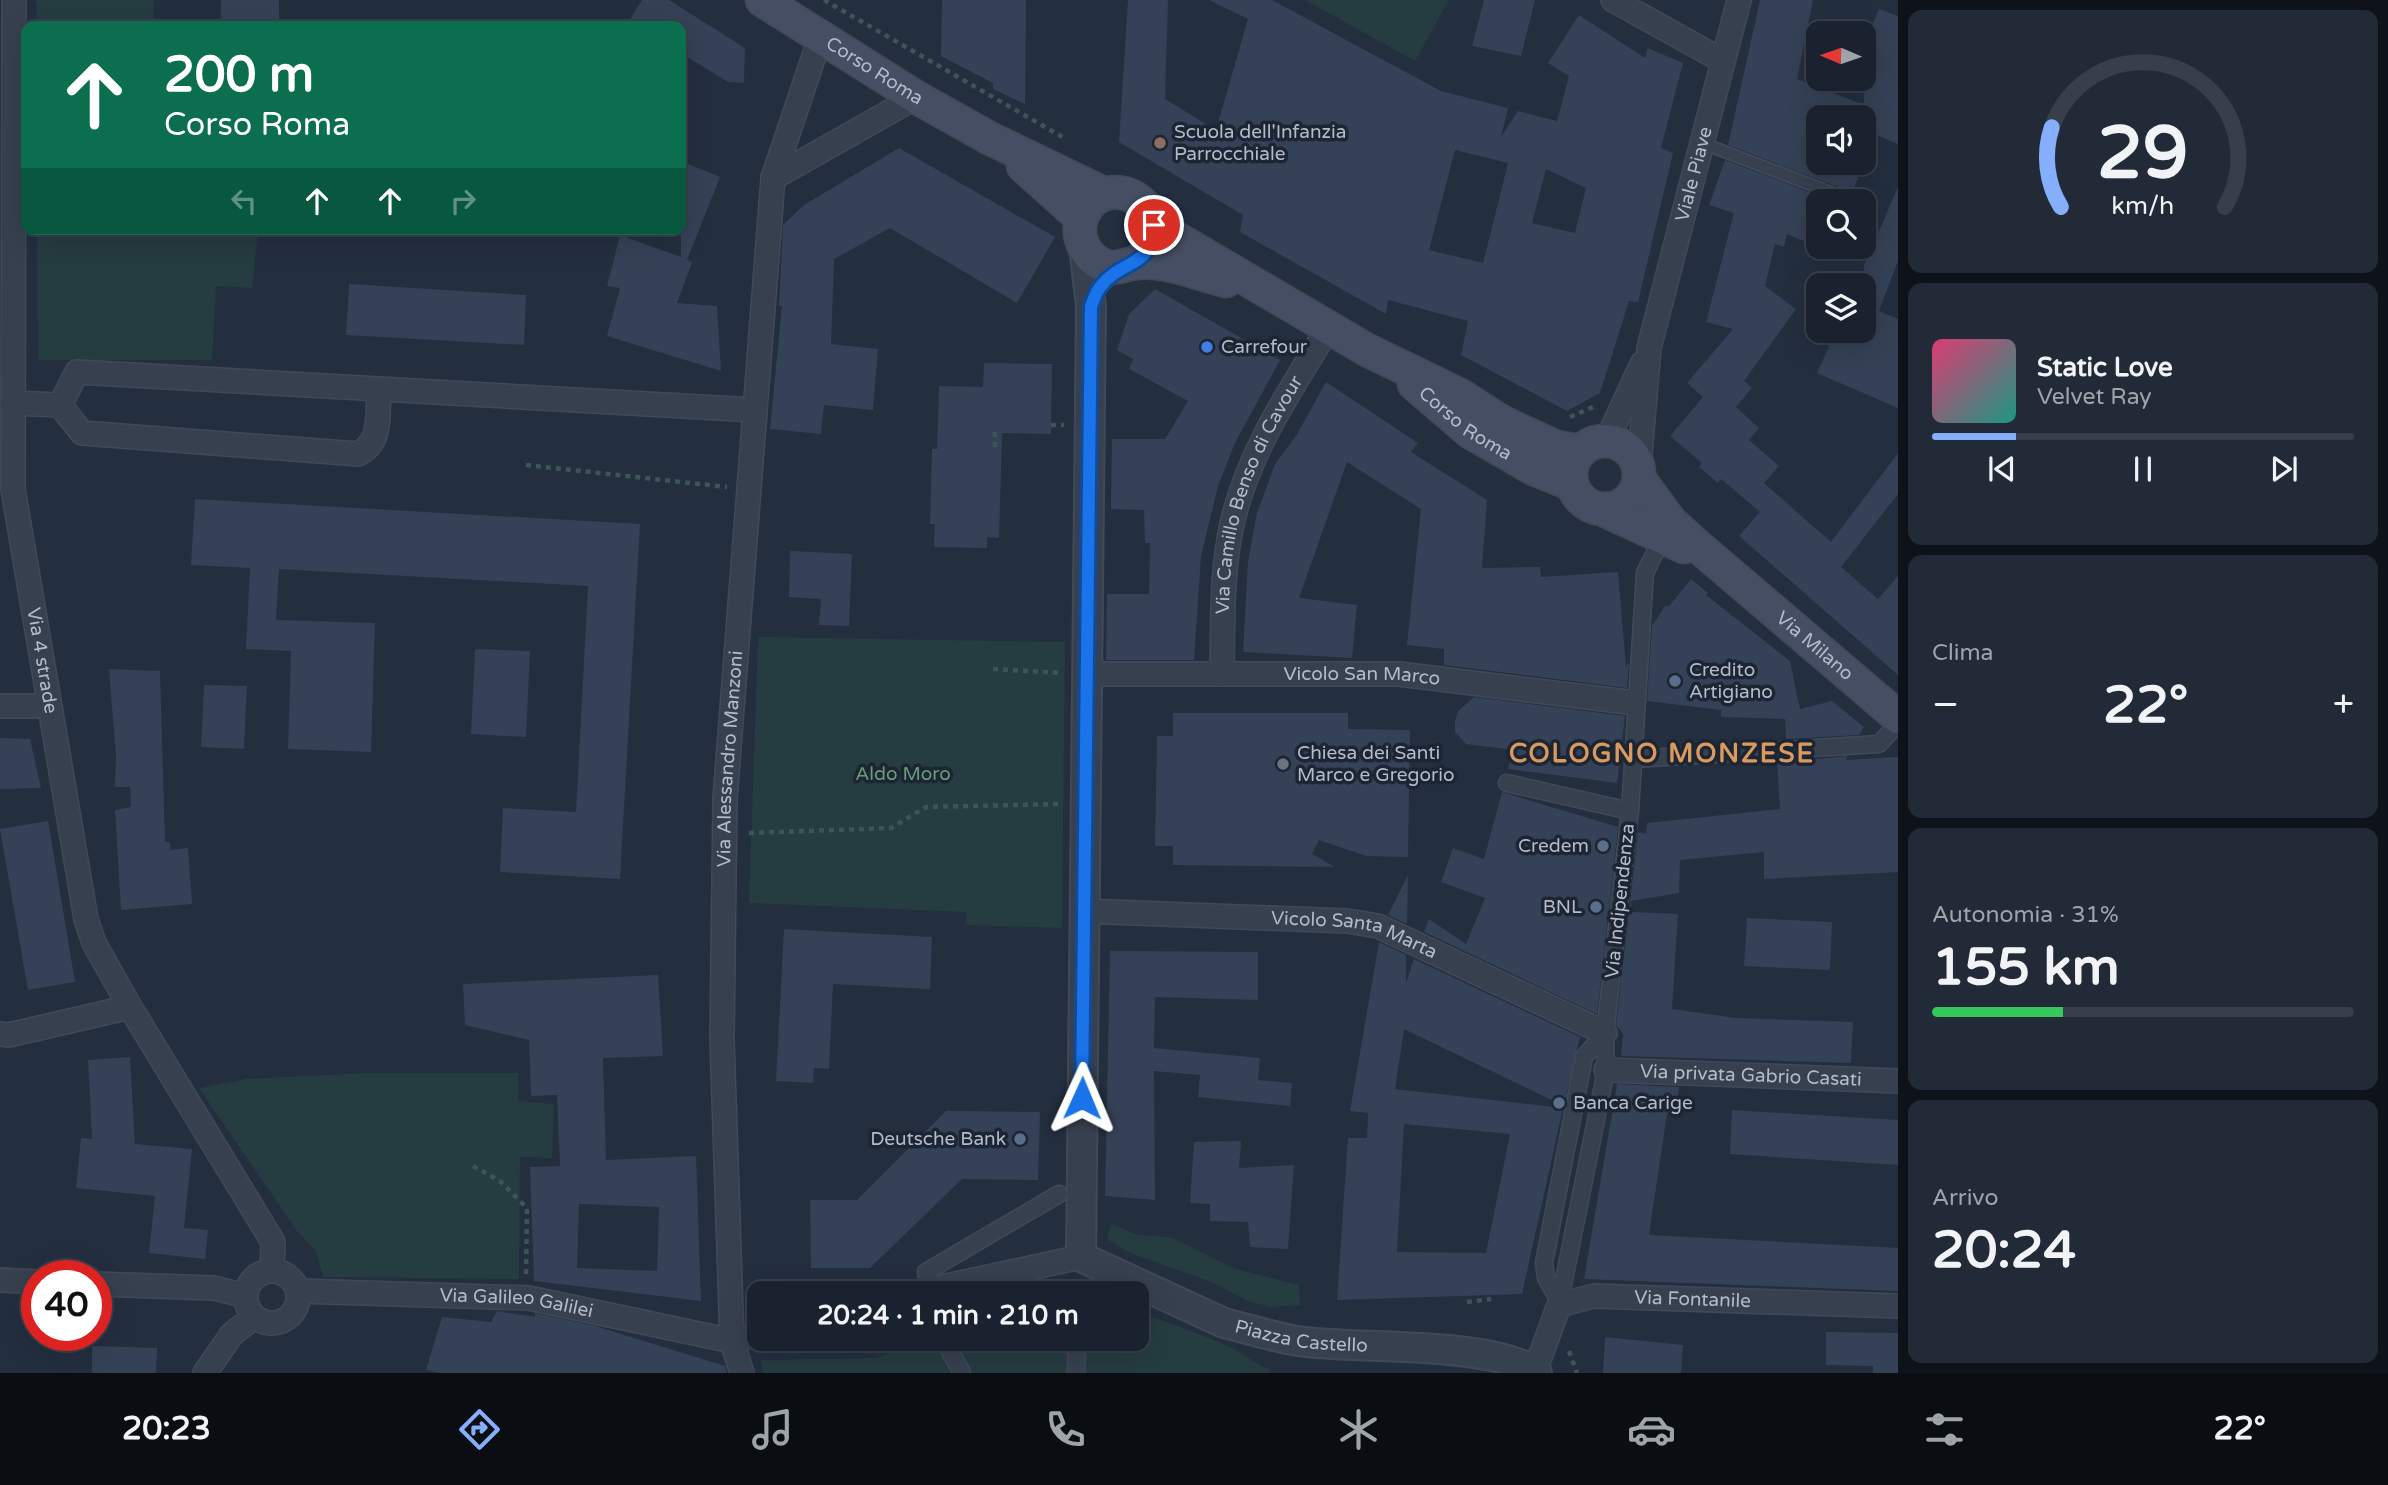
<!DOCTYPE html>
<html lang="it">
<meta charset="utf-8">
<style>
:root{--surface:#1a222f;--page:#232a37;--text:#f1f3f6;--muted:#9fa4aa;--line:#383f4b;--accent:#85aefd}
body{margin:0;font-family:"Varela Round",sans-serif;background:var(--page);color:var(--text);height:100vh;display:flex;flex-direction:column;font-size:26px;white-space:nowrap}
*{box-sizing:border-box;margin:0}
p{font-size:23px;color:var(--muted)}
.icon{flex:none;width:38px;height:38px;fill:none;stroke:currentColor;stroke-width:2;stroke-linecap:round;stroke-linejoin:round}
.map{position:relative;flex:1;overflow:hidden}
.drawer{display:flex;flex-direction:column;gap:10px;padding:10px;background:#0e131a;width:490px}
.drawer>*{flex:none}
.banner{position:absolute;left:21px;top:21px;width:665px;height:214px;border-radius:14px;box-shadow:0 7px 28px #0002,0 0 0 2px var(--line);background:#0b6e4f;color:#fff;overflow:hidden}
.needle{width:46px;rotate:272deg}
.tools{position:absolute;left:1806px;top:21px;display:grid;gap:14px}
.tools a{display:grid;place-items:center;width:70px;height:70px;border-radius:14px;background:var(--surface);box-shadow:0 7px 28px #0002,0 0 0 2px var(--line);font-size:35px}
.speed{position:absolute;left:21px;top:1260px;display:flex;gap:14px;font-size:35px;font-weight:700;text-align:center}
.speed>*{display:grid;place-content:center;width:91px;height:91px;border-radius:50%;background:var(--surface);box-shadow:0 7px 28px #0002,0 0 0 2px var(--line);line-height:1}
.speed .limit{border:10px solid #d22;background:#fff;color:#111}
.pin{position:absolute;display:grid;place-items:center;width:60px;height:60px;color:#fff;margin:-30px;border:4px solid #fff;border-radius:50%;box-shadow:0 2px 7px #0007}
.me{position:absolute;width:77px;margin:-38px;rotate:1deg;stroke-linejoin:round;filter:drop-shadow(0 0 5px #0008)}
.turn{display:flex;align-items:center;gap:24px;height:147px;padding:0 28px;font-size:32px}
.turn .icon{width:91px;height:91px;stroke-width:2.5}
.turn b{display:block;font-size:49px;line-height:60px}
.lanes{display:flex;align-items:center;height:66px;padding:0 28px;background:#0003;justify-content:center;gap:35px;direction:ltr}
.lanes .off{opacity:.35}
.big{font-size:52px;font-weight:700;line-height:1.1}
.drawer .widget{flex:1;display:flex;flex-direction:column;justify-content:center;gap:10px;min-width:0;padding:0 24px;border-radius:14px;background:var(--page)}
.drawer .dial{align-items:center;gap:0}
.dial svg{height:182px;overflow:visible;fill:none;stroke:var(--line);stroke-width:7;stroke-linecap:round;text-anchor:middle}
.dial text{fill:var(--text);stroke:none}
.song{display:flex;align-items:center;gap:21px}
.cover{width:84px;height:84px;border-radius:10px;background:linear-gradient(135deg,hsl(340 70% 55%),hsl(170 70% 35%))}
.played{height:7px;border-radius:4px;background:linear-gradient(90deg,var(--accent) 20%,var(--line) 20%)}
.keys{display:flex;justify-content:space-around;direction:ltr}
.heat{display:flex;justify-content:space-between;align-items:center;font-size:38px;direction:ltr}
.charge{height:10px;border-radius:5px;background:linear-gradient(90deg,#34c759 31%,var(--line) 0)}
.trip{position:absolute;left:747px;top:1281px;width:402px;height:70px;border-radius:14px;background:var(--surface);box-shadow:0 7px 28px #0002,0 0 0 2px var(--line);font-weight:700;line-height:70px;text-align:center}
.tabs{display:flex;height:112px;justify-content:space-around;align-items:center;background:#0a0e13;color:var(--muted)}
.tabs .icon{width:49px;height:49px}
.tabs .selected{color:var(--accent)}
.tabs b{font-size:32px;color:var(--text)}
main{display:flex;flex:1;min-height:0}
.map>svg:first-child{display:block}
</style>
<main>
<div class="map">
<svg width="1898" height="1373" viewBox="0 0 1898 1373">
<rect width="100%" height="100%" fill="#232e3f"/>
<g fill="#253c40">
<polygon points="36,0 154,0 154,26 37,26"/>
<polygon points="1305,0 1449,0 1415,61"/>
<polygon points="37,229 258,229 252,288 216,286 212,360 38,360"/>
<polygon points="758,637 1065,642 1062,928 966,925 966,912 749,903"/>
<polygon points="367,1073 518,1073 518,1101 554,1104 552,1158 520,1157 519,1279 323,1277 316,1251 296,1230 199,1088 246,1079"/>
<polygon points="1111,1223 1135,1234 1173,1238 1233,1268 1299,1285 1300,1305 1270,1307 1248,1301 1211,1282 1130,1253 1107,1239"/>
<path d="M 1138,1313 C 1170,1322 1201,1334 1232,1348 C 1246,1354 1255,1366 1271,1369 L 1270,1373 L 763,1373 L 760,1360 L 876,1358 L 926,1339 L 1138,1339 Z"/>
</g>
<g fill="#354156" fill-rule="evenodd">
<rect x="221" y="0" width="58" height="25"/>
<polygon points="642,0 669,0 745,48 744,83 728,82 681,53 681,26 626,26"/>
<polygon points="942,0 1026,0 1025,104 993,89 993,83 941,56"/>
<path d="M 1128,0 L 1168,0 L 1165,99 L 1216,130 L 1248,19 L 1209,0 L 1272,0 L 1441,91 L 1508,108 L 1501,137 L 1518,111 L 1557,121 L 1569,76 L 1548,63 L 1579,15 L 1645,58 L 1648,48 L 1683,63 L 1661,148 L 1673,153 L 1638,302 L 1629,301 L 1600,393 L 1567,411 L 1461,355 L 1468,321 L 1388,300 L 1386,314 L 1240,232 L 1243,215 L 1119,142 ZM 1455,150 L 1508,163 L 1483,263 L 1429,250 ZM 1546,169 L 1586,188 L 1575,233 L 1532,223 Z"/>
<polygon points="1484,0 1535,0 1521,56 1472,46"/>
<polygon points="1760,0 1813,0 1797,79 1864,105 1864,46 1879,9 1898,16 1898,144 1864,130 1864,117 1818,117 1818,163 1864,163 1851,195 1846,190 1728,145"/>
<polygon points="899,148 1055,237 1017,303 890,228 834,259 831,344 878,349 873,410 824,405 821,434 770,429 782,306 779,306 783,225 804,205"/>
<polygon points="1725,160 1832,201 1818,201 1818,247 1787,234 1784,247 1775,244 1765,286 1796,309 1744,381 1752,388 1736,407 1759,428 1749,440 1779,466 1764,483 1831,542 1898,453 1898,494 1841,567 1878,599 1898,576 1898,675 1739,536 1760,512 1721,479 1718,483 1699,467 1702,463 1670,436 1703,397 1687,383 1733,329 1706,322 1734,213 1709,205"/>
<polygon points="681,161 720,177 687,260 692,262 677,303 717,306 721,371 607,336 620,288 607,286 620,235 681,257"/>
<polygon points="1898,187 1898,261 1879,311 1898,319 1898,408 1817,373 1836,331 1864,331 1864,266"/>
<polygon points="349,284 526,295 524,345 346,335"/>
<polygon points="1155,289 1280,360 1235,443 1218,486 1201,556 1194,660 1106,660 1107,594 1149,594 1150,543 1145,543 1144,510 1111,509 1112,439 1165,439 1188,401 1129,369 1133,359 1117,350 1129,314"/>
<polygon points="984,363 1052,364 1051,434 1002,433 999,538 987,537 987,548 934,547 935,524 930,524 932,449 937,449 939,386 983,387"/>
<polygon points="1326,382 1418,443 1411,452 1487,500 1482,568 1540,567 1541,577 1618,572 1626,667 1629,662 1627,688 1444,665 1444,649 1407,645 1421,509 1347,462 1299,598 1357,605 1352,658 1243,652 1248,561 1257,513 1275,464 1296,436"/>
<polygon points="195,499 640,524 620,879 500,872 503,808 576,812 588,586 279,569 276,620 375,623 371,752 288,749 291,651 246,649 250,568 191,565"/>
<polygon points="790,551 852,554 849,626 819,625 821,599 789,597"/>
<polygon points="1691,579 1708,593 1706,595 1790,661 1800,709 1832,701 1864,727 1859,735 1786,739 1785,719 1721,717 1721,710 1647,701 1652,626 1665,606 1669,606"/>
<polygon points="475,649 530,651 526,737 471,734"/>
<polygon points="109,669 160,671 165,842 170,842 170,850 188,848 192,904 121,910 115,810 131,807 130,787 115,787 116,755"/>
<polygon points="204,685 247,686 244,749 201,747"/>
<polygon points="1474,697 1625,716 1617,783 1508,769 1513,750 1466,744 1455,732 1455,721 1458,711"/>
<polygon points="1173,713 1348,713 1348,729 1410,730 1408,857 1366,856 1319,840 1312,854 1335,867 1173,865 1173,846 1155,846 1157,736 1173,736"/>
<polygon points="0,738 30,739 41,788 0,789"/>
<polygon points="1847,756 1846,760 1898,757 1898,872 1764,879 1764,852 1680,860 1679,893 1631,901 1632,912 1678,914 1672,1009 1736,1018 1853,1022 1851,1063 1621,1056 1623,1034 1616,1025 1638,832 1646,834 1647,823 1780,809 1777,763"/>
<polygon points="1502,792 1618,827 1597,1014 1424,932 1429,919 1466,944 1485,898 1441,882 1453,848 1484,859"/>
<polygon points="48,821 75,982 28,990 0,829"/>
<polygon points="1408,875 1407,924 1388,915"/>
<polygon points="1747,918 1832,922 1830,970 1744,966"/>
<polygon points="784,929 932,937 930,989 833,984 829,1069 814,1068 813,1083 776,1081"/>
<path d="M 1379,942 L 1406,955 L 1406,983 L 1414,959 L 1580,1037 L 1564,1106 L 1404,1029 L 1395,1089 L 1563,1108 L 1522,1294 L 1337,1300 L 1348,1138 L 1367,1138 L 1368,1113 L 1350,1111 ZM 1404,1124 L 1510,1134 L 1486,1253 L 1397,1252 Z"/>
<polygon points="1110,951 1258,952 1258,1000 1155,997 1154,1048 1260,1058 1258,1080 1292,1083 1290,1106 1198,1097 1200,1075 1154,1071 1155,1200 1105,1196"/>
<path d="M 658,975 L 663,1056 L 603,1058 L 606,1160 L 696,1156 L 701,1301 L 534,1281 L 530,1167 L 560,1166 L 557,1095 L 531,1096 L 529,1040 L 465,1025 L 463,984 ZM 579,1204 L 659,1207 L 657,1271 L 577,1268 Z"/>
<polygon points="130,1057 135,1144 192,1149 184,1228 208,1230 205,1259 149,1253 155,1196 76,1188 81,1138 92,1139 88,1060"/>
<polygon points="1617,1084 1679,1087 1676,1114 1667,1114 1649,1235 1898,1248 1898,1291 1584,1279"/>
<polygon points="1732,1110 1898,1120 1898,1165 1730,1154"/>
<polygon points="946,1111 1040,1112 1038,1180 962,1179 870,1268 811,1268 810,1200 857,1200"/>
<polygon points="1241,1141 1239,1168 1294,1165 1288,1249 1250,1247 1248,1222 1210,1221 1210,1204 1190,1203 1194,1142"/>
<polygon points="497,1311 535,1317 535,1313 595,1326 725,1366 727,1373 440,1373 426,1370 442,1317 491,1322"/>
<polygon points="1826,1332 1898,1333 1898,1373 1873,1373 1873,1366 1826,1365"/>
<polygon points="1605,1337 1683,1345 1681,1373 1603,1373"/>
<polygon points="92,1346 157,1348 156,1373 92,1373"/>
</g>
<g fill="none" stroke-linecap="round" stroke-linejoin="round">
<g stroke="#404958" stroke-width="14">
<polyline id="service" points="1702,143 1843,197"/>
</g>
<g stroke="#404958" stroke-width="19">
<g id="pedestrian">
<polyline points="1634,759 1879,744 1898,723"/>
<polyline points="1507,783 1630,811"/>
<polyline points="929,1293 926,1272 1059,1194"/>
<polyline points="1560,1302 1546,1278 1544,1263 1584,1057 1605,1033 1630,811 1645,573 1663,536"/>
<polyline points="1559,1305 1606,1070 1605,1033"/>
<polyline points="943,1339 962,1373"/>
<polyline points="1076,1373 1077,1339"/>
</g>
</g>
<g stroke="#404958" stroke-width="26">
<g id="minor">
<path id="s1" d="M 14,0 L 13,489 L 86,919 L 94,943 L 130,1007 L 273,1242 L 272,1271"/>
<polyline points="1613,0 1723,61"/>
<polyline points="773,178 916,97"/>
<path d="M 12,403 L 60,405 L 82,433 L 358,454 C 383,442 377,414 379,389"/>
<polyline points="60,405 77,372 755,410"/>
<polyline points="1607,440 1642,364"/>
<path id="s2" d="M 1639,466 L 1649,348 L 1739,0"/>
<path id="s3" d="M 1086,674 L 1399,674 L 1627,702"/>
<path id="s4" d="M 1222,674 C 1223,624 1221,573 1232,524 C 1248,452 1291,389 1329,327"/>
<polyline points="0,706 48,706"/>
<path id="s5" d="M 1084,911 L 1347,921 L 1378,926 L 1605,1033"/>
<polyline points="0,1034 9,1035 130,1007"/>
<path id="s6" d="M 1606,1070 L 1898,1081"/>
<circle cx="272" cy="1297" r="26"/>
<polyline points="0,1280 37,1282"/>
<polyline points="96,1284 214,1288 246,1296"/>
<path id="s7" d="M 298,1291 L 529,1298 L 732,1341 L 760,1333"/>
<polyline points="914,1293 1081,1257"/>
<path id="s8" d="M 1535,1371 L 1559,1305 L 1594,1296 L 1898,1306"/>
<polyline points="205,1373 232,1334 254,1317"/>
<path id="s9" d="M 742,1373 L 732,1341 L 722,1039 L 725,799 L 773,178 L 820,38"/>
</g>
</g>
<g stroke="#404958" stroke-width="32">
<g id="tertiary">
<path id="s10" d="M 1084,248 L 1091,306 L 1081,1257 L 1224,1323 C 1248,1329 1273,1337 1298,1341 C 1357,1350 1491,1340 1537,1373"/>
</g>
</g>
<g stroke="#404958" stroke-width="35">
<g id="secondary">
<path id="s11" d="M 762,0 L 916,97 L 989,138 L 1105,194"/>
<polyline points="1023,166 1081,218"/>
<polyline points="1154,225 1367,350 1460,395 1502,422 1556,447 1580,451"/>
<path d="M 1136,263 C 1188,219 1115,164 1086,209 C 1081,217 1078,229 1081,239 C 1084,251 1093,261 1105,266 C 1117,270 1125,264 1137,263 C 1165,260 1198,274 1226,281"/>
<path id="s12" d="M 1414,384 L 1470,432 L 1534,469 L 1571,484"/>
<circle cx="1605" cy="475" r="34"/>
<path id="s13" d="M 1640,480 L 1671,522 L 1693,542 L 1898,717"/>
<polyline points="1606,511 1684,547"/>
</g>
</g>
<g stroke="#3e5558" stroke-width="4.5" stroke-dasharray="5 5" stroke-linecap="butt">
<polyline points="824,0 1066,139"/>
<polyline points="1570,417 1593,407"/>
<polyline points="1051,425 1064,425"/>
<polyline points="995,447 995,432"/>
<polyline points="526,465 727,487"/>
<polyline points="993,669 1062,673"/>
<polyline points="749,833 891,828 926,807 1060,804"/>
<polyline points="473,1166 500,1181 527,1208 526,1276"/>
<polyline points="1467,1302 1491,1299"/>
<polyline points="1569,1351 1577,1373"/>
</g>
<use href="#service" stroke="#37404f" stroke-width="10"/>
<use href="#pedestrian" stroke="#37404f" stroke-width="16"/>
<use href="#minor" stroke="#37404f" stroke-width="23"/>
<use href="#tertiary" stroke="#37404f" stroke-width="28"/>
<use href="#secondary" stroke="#454e62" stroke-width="32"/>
</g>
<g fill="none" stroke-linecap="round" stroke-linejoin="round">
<g stroke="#114b97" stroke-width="18">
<path id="route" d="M 1082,1098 L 1091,306 C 1094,300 1096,291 1101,286 C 1122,259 1153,268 1154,225"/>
</g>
<use href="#route" stroke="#1a73e8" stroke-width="12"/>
</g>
<circle fill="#8d6e63" stroke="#1c2534" stroke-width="2.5" cx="1160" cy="143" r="7"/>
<circle fill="#3f7fe0" stroke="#1c2534" stroke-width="2.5" cx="1207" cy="347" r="7"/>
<g fill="#5c6f8a" stroke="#1c2534" stroke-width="2.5">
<circle cx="1675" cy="681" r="7"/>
<circle cx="1603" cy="846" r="7"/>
<circle cx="1596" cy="907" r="7"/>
<circle cx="1559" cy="1103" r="7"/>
<circle cx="1020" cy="1139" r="7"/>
</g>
<circle fill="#6b7280" stroke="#1c2534" stroke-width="2.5" cx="1283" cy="764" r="7"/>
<g text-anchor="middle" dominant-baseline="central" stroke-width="7" stroke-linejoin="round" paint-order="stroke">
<g font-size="19" fill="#b3bbca" stroke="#1c2534">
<text stroke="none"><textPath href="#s11" startOffset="133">Corso Roma</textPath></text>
<text stroke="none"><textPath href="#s2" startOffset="298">Viale Piave</textPath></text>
<text stroke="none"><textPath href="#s12" startOffset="65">Corso Roma</textPath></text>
<text stroke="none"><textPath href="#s4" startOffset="186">Via Camillo Benso di Cavour</textPath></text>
<text stroke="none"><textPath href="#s13" startOffset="242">Via Milano</textPath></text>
<text stroke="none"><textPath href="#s1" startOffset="663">Via 4 strade</textPath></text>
<text stroke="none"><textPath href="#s3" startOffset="276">Vicolo San Marco</textPath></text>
<text stroke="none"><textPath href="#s9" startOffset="616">Via Alessandro Manzoni</textPath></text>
<text transform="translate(1620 901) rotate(-84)">Via Indipendenza</text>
<text stroke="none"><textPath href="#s5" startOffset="273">Vicolo Santa Marta</textPath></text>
<text stroke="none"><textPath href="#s6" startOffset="145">Via privata Gabrio Casati</textPath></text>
<text stroke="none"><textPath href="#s8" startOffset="205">Via Fontanile</textPath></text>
<text stroke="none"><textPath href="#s7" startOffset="219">Via Galileo Galilei</textPath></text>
<text stroke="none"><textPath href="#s10" startOffset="1246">Piazza Castello</textPath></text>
</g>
<g font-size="19" fill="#b3bbca" stroke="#1c2534" text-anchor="start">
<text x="1174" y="132">Scuola dell'Infanzia<tspan x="1174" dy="22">Parrocchiale</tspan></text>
<text x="1221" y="347">Carrefour</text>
<text x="1689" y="670">Credito<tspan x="1689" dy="22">Artigiano</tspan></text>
<text x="1297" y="753">Chiesa dei Santi<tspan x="1297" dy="22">Marco e Gregorio</tspan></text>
<text x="1589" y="846" text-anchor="end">Credem</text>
<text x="1582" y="907" text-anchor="end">BNL</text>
<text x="1573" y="1103">Banca Carige</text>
<text x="1006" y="1139" text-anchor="end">Deutsche Bank</text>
</g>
<g font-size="19" fill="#699c77" stroke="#1c2534">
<text x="903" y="774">Aldo Moro</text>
</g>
<g font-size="26" font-weight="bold" letter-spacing="2" fill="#da9a5e" stroke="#1c2534">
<text x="1662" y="753">COLOGNO MONZESE</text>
</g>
</g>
</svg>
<div class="tools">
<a><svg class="needle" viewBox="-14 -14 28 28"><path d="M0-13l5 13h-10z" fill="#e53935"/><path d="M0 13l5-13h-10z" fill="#9fa4aa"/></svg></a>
<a><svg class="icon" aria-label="sound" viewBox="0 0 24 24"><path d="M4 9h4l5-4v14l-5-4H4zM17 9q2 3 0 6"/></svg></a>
<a><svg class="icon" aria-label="search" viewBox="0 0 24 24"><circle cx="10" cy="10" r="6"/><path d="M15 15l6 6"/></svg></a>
<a><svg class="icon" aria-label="layers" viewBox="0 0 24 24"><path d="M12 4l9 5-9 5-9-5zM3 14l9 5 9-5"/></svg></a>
</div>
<div class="speed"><div class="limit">40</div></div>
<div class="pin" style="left:1154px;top:225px;background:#d93025"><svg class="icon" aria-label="arrive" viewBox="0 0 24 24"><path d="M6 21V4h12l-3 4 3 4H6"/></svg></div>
<svg class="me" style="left:1082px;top:1098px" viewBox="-20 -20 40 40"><path d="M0-17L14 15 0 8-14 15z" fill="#1a73e8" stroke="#fff" stroke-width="4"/></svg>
<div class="trip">20:24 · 1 min · 210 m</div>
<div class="banner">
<div class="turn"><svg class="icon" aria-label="ahead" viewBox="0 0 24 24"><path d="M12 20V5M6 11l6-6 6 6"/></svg><div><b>200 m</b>Corso Roma</div></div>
<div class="lanes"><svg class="icon off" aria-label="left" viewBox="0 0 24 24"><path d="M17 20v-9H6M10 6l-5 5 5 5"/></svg><svg class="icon" aria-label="ahead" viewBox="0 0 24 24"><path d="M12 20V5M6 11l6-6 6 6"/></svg><svg class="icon" aria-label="ahead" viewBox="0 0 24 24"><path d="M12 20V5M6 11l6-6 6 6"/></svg><svg class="icon off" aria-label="right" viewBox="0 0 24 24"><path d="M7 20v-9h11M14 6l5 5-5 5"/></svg></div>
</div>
</div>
<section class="drawer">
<div class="widget dial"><svg viewBox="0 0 100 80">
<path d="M14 69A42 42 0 1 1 86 69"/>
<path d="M14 69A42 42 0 0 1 10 34" stroke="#85aefd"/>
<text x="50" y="56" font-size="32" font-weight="700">29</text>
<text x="50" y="72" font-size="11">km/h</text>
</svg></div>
<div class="widget">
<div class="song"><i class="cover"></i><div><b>Static Love</b><p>Velvet Ray</p></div></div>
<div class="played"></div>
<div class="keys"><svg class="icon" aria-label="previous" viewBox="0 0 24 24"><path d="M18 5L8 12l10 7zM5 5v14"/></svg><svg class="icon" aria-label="pause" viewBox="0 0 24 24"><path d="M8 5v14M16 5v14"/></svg><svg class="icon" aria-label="next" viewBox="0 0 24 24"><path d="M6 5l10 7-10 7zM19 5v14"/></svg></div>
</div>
<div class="widget"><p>Clima</p>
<div class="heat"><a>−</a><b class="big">22°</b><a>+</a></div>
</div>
<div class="widget"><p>Autonomia · 31%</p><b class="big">155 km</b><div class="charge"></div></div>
<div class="widget"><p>Arrivo</p><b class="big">20:24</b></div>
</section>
</main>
<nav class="tabs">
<b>20:23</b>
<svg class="icon selected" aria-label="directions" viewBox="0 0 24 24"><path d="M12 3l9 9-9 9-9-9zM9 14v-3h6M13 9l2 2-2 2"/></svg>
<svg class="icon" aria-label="music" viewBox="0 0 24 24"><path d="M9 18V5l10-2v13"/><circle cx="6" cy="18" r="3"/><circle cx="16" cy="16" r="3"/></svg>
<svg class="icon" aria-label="phone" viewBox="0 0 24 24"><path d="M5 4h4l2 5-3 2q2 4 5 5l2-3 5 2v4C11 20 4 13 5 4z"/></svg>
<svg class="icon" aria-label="climate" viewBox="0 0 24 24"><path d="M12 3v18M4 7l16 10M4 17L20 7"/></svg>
<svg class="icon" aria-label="car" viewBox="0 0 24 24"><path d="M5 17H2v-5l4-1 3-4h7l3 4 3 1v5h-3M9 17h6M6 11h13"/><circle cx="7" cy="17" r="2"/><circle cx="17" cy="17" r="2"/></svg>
<svg class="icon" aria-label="filters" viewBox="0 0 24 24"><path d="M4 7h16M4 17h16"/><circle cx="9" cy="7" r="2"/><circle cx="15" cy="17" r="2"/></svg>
<b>22°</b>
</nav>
